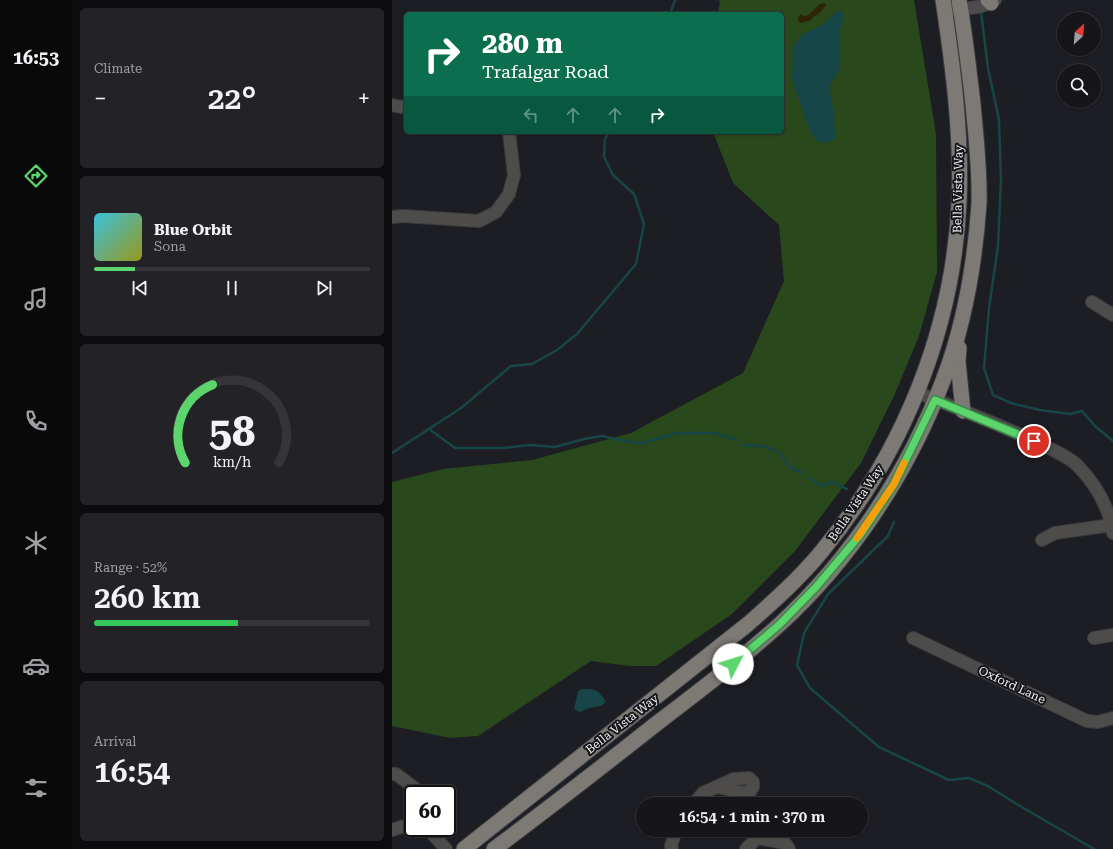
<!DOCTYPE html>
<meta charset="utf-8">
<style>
:root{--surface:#16161a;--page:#232327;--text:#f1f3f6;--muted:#9e9fa2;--line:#353539;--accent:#5cd56d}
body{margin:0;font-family:"Roboto Serif",serif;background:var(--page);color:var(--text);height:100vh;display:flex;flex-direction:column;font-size:15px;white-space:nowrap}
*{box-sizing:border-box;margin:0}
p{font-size:13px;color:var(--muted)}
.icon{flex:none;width:22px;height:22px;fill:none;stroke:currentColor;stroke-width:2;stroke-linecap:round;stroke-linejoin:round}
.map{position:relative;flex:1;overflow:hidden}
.details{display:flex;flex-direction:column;gap:8px;padding:8px;background:#0c0c0e;width:320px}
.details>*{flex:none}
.hud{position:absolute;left:12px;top:12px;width:380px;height:122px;border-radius:6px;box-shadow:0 1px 3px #0004,0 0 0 1px var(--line);background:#0b6e4f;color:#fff;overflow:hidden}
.needle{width:26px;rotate:26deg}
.buttons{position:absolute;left:665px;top:12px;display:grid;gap:8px}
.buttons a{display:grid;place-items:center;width:44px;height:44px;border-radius:50%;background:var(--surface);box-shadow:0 1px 3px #0004,0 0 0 1px var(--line);font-size:20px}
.speed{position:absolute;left:12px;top:785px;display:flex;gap:8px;font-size:20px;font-weight:700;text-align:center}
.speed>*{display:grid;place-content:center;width:52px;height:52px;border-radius:50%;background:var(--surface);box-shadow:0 1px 3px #0004,0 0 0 1px var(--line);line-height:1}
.speed .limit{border:2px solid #111;border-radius:6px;background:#fff;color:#111}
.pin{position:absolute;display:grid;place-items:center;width:34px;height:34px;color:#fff;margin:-17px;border:2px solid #fff;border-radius:50%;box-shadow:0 1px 4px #0007}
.me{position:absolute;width:44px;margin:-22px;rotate:50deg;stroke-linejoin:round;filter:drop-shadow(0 0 3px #0008)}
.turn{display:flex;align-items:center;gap:14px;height:84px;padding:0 12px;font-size:18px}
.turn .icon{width:52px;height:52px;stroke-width:2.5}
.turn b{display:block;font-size:28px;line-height:34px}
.lanes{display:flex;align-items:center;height:38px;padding:0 12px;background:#0003;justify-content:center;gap:20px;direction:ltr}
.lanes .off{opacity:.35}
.big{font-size:30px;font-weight:600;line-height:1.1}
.details .tile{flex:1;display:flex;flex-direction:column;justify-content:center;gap:6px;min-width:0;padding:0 14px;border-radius:6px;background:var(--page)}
.details .dial{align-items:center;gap:0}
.dial svg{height:104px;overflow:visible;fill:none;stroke:var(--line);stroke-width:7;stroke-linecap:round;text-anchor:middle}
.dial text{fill:var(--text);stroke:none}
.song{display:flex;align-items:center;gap:12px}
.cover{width:48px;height:48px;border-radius:6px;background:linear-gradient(135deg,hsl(190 70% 55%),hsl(60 70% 35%))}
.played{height:4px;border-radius:2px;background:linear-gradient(90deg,var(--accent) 15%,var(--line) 15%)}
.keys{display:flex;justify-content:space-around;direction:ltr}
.heat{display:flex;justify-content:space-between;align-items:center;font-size:22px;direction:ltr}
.charge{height:6px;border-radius:3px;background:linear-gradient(90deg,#34c759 52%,var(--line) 0)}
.trip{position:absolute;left:244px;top:797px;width:232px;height:40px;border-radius:20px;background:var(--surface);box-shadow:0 1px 3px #0004,0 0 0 1px var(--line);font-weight:600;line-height:40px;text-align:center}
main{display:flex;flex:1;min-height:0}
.dock{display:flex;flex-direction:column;width:72px;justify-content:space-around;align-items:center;background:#09090a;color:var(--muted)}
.dock .icon{width:28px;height:28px}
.dock .active{color:var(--accent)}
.dock b{font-size:18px;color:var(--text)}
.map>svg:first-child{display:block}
</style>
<main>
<nav class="dock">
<b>16:53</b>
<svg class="icon active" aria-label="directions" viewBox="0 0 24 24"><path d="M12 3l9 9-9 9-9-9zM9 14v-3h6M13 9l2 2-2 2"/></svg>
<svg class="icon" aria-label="music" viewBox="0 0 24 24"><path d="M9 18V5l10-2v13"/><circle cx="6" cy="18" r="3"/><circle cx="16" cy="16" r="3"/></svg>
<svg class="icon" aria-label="phone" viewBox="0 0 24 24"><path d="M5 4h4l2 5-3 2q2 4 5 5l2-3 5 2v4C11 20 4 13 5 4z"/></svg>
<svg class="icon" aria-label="climate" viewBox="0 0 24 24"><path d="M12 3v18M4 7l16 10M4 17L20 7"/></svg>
<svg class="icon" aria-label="car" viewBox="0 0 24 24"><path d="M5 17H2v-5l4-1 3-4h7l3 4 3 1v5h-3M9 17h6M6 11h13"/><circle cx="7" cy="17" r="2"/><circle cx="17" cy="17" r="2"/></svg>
<svg class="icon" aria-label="filters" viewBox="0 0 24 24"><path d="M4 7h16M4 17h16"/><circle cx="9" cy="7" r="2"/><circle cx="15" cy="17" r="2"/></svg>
</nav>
<section class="details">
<div class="tile"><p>Climate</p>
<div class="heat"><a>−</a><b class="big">22°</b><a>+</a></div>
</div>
<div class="tile">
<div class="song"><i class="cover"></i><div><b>Blue Orbit</b><p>Sona</p></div></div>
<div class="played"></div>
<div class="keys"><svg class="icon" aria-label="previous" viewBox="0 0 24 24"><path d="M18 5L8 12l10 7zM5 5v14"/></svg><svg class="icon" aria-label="pause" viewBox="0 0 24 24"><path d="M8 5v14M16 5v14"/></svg><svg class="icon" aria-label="next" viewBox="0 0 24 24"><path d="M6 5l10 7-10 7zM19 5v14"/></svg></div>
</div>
<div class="tile dial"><svg viewBox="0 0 100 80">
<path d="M14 69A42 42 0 1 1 86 69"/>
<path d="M14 69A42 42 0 0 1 35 9" stroke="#5cd56d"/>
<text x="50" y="56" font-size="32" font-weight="700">58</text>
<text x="50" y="72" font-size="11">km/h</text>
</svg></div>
<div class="tile"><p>Range · 52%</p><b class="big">260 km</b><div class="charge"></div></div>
<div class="tile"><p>Arrival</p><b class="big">16:54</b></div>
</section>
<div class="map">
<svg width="721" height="849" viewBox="0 0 721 849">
<rect width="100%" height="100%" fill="#1d1e23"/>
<polygon fill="#29481b" points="325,0 522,0 544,134 545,272 527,336 502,396 469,463 403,551 340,614 264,666 237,666 199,661 86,736 58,738 0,726 0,482 51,469 140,460 239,433 351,373 392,281 387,225 341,183 321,132 390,132 390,14 326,14 328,1"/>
<path fill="#2d2504" d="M 432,3 L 434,5 C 431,10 426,15 421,17 L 419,20 L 410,23 L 407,22 L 406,19 L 408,14 C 409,15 414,16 414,16 C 417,15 426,6 428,4 Z"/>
<g fill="#164647">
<path d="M 447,10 L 452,13 L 448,31 L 448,68 L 437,86 L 442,115 L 443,139 C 430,146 423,142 417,129 L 400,79 L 401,46 L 410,35 L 430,25 Z"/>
<path d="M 190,689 C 203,689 207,690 214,702 L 209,706 L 197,708 L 188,712 L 182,709 L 186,691 Z"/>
</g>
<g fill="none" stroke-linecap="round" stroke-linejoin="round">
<g stroke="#164647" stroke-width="2.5">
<polyline points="589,12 596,68 607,120 609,178 606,246 597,308 592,368 601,395 619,403 648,410 678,414 690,411 703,426 721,441"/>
<polyline points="278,14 283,0"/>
<polyline points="37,429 63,448 112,448 138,445 163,447 192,439 210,436 243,443 251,443 284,433 322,433 345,440"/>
<polyline points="351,445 370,446 380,449 390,455 394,463 401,469 411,473"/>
<polyline points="0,453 69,408 119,366 140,364 165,350 185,334 244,264 252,224 242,194 221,175 212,157 213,139 217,132"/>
<polyline points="417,477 429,486 440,482 455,489"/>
<polyline points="502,522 496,536 436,594 412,633 405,665 418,688 487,747 557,780 577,778 596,786 623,803 702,849"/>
</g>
<g stroke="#3b3c40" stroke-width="14">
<g id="minor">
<path d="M 552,10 C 568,8 589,10 603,0"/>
<polyline points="0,105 9,107 14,106"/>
<polyline points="0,217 11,216 87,221 104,212 117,194 122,175 117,132"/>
<polyline points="700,302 721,315"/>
<path d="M 526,393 C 563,407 600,422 636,438 C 649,444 674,455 684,464 C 703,483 717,507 721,533"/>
<polyline points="650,540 663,533 720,525"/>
<polyline points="521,638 695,721 706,722 721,718"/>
<polyline points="702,638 721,635"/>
<polyline points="0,774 4,774 24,789 25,794"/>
<polyline points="302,804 311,793 342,779 357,778 361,782 361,787 358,792 351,793 326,787"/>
<polyline points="35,828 54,849"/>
<polyline points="0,830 21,823"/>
<polyline points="280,849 279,846 284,830"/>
<polyline points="354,849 365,838 393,843 397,849"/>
</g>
</g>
<g stroke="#3b3c40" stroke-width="17">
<g id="major">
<polyline points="596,0 599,3"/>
<polyline points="567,348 566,362 571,411"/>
<path d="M 72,849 L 356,624 C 382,601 408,578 430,551 C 511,453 561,330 567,203 C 570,135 561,67 551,0"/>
<path d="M 102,849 C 157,808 211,766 264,724 C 306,692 348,660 387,625 C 460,558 517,471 552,378 C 572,325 583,261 587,204 C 588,171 584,137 581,104 C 577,69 573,34 567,0"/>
</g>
</g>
<use href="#minor" stroke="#4e4c4a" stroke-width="12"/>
<use href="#major" stroke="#7d7975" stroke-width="15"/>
</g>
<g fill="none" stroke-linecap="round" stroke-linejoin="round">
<g stroke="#3c8a47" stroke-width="10">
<polyline id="route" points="341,664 388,624 424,587 468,535 502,484 543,400 642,441"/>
</g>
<use href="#route" stroke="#5cd56d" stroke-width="7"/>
<polyline stroke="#f59e0b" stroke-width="7" points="465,538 502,484 512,463"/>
</g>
<g text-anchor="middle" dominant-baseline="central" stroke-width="4" stroke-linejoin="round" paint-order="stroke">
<g font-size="12" fill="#f1f1f5" stroke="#141519">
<text transform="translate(566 189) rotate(-89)">Bella Vista Way</text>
<text transform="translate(464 503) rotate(-56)">Bella Vista Way</text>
<text transform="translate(620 685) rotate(25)">Oxford Lane</text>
<text transform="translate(230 724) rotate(-38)">Bella Vista Way</text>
</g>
</g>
</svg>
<div class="buttons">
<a><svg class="needle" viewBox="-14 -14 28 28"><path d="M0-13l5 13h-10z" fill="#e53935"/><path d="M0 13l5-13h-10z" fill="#9e9fa2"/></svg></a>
<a><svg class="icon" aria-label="search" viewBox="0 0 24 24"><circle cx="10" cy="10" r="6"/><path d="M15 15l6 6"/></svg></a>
</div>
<div class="speed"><div class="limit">60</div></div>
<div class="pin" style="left:642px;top:441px;background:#d93025"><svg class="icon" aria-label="arrive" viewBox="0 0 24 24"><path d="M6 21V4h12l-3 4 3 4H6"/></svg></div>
<svg class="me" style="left:341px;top:664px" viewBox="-20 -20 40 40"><circle r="19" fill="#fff"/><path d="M0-13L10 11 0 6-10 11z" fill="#5cd56d"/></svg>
<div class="trip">16:54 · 1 min · 370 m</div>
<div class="hud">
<div class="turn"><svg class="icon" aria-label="right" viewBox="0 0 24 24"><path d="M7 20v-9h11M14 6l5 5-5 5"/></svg><div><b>280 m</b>Trafalgar Road</div></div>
<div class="lanes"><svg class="icon off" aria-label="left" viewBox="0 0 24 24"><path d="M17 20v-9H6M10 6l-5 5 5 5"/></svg><svg class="icon off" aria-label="ahead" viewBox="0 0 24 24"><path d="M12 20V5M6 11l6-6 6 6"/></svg><svg class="icon off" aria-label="ahead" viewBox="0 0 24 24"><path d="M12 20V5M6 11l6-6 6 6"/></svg><svg class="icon" aria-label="right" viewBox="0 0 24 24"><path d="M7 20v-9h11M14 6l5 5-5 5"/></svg></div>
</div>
</div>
</main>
